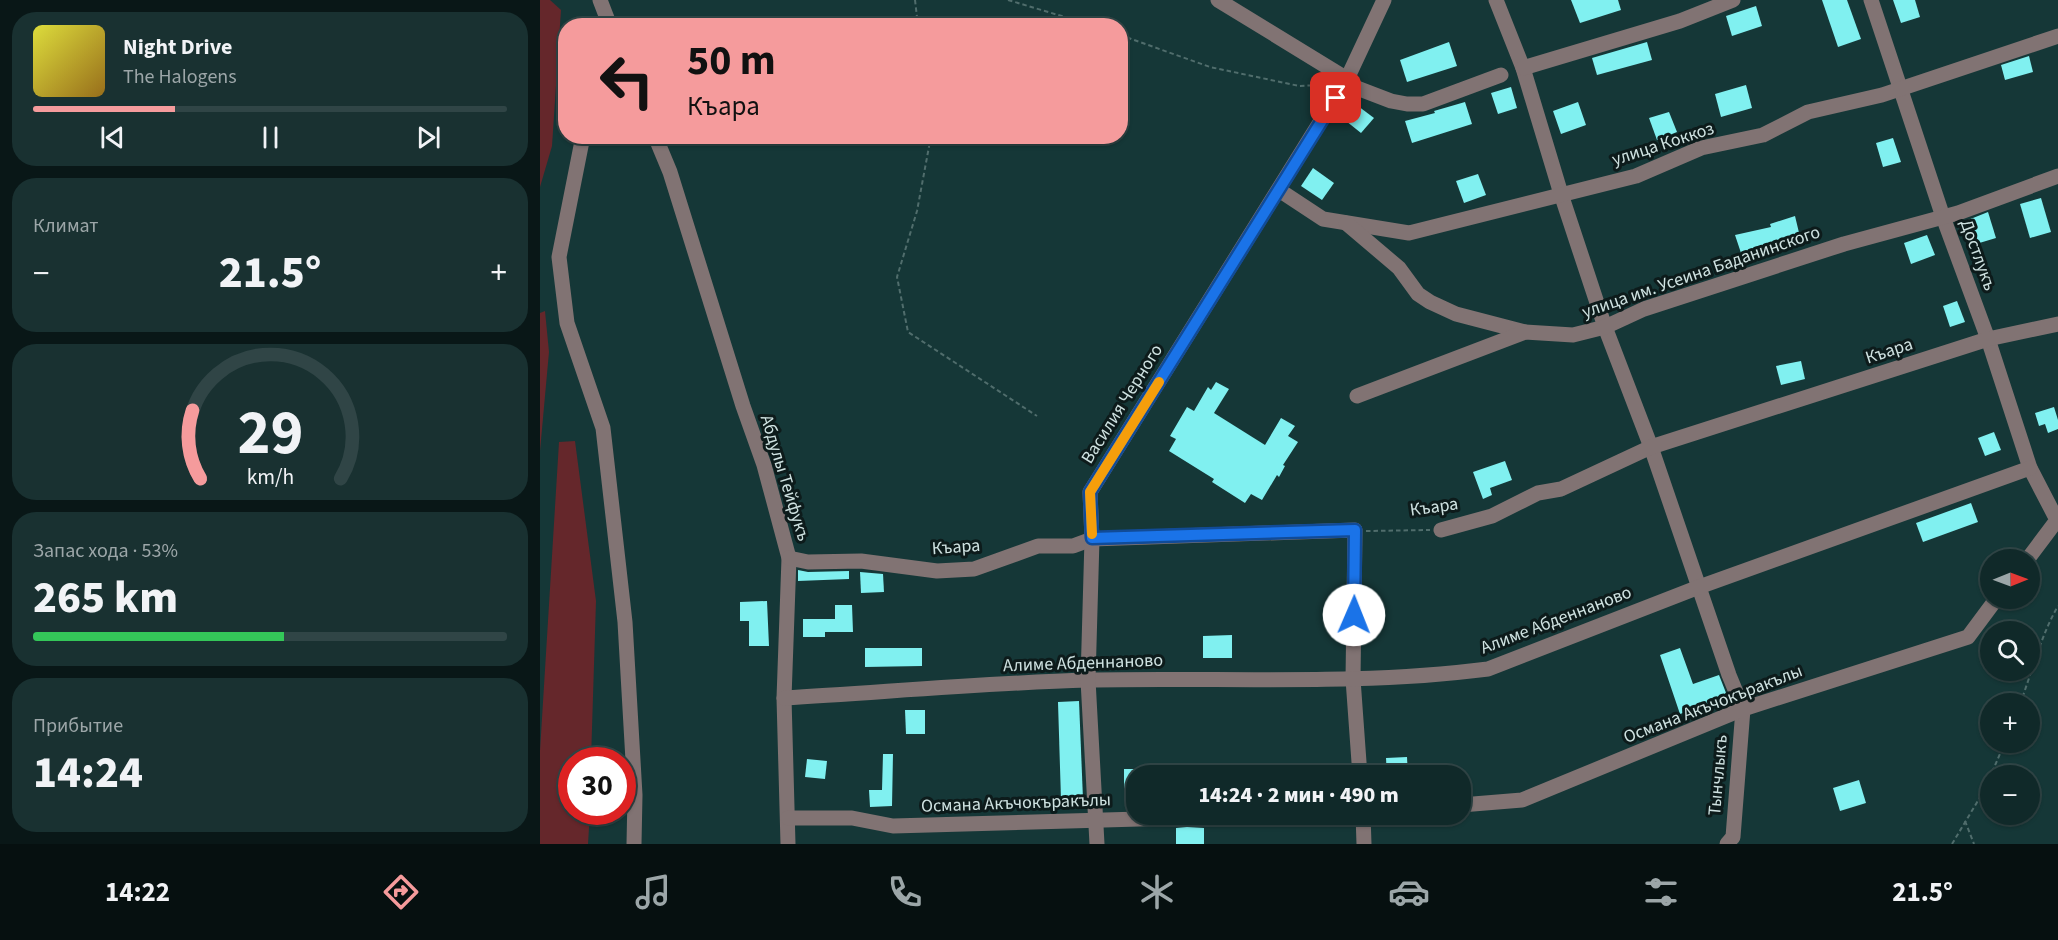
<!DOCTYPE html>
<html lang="ru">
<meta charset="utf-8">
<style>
:root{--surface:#102929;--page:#193131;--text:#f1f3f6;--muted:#9ca6a8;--line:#304546;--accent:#f59b9c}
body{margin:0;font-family:"Source Sans 3",sans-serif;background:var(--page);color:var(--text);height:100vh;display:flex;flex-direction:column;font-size:22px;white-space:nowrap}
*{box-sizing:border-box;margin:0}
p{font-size:20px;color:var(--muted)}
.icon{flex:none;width:33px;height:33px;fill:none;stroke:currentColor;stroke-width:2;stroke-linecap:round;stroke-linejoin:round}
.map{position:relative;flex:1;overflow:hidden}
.sheet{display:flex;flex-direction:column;gap:12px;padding:12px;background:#091717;width:540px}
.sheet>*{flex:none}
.banner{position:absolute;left:18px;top:18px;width:570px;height:126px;border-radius:24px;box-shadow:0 2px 4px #0004,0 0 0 2px var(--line);background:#f59b9c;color:#111;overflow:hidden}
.needle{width:39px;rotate:89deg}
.buttons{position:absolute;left:1440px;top:549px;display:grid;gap:12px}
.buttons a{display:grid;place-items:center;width:60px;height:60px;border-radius:50%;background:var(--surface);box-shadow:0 2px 4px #0004,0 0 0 2px var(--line);font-size:30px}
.speed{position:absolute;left:18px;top:747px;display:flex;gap:12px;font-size:30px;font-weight:700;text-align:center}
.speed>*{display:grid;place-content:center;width:78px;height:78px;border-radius:50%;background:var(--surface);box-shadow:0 2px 4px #0004,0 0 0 2px var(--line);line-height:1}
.speed .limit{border:9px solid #d22;background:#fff;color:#111}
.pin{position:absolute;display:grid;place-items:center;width:51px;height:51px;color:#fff;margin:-26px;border-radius:12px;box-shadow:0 3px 9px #0006}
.me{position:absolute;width:66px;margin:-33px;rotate:1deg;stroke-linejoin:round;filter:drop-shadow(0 0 4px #0008)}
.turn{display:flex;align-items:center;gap:21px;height:126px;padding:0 30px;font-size:27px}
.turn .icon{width:78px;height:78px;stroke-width:2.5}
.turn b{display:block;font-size:42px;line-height:51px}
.big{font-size:45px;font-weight:800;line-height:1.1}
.sheet .widget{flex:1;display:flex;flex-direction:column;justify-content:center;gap:9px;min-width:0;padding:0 21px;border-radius:24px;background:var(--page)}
.sheet .dial{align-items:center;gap:0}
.dial svg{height:156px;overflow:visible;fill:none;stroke:var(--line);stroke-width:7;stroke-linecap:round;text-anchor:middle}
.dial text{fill:var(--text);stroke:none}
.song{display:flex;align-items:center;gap:18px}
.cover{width:72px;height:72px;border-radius:9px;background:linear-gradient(135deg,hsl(60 70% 55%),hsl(40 70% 35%))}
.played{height:6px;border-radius:3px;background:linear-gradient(90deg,var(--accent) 30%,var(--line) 30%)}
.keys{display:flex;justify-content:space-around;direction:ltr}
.heat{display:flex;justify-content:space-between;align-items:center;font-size:33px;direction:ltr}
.charge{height:9px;border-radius:4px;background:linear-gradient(90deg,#34c759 53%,var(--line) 0)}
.trip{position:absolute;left:586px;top:765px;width:345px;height:60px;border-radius:24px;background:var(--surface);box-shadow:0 2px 4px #0004,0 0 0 2px var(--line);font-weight:800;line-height:60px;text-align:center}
.tab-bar{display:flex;height:96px;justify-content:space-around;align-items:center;background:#061010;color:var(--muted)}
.tab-bar .icon{width:42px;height:42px}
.tab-bar .current{color:var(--accent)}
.tab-bar b{font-size:27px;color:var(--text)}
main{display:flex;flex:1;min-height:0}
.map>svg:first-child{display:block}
</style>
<main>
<section class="sheet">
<div class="widget">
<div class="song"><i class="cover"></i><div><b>Night Drive</b><p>The Halogens</p></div></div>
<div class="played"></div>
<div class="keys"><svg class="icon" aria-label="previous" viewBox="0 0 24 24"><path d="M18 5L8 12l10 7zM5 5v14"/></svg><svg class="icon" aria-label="pause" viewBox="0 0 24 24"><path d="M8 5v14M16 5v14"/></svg><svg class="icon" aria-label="next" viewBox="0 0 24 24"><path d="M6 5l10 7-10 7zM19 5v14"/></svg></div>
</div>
<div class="widget"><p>Климат</p>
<div class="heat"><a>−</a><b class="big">21.5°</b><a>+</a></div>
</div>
<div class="widget dial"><svg viewBox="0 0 100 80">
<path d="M14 69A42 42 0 1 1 86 69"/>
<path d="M14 69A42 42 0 0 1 10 34" stroke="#f59b9c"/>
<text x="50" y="56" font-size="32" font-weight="700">29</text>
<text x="50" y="72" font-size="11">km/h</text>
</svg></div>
<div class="widget"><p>Запас хода · 53%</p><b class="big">265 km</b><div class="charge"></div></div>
<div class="widget"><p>Прибытие</p><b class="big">14:24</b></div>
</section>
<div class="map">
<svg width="1518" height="844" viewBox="0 0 1518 844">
<rect width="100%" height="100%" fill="#153737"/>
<g fill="#65272b">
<polygon points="0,0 10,0 21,10 12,146 0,187"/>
<polygon points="5,311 9,352 0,451 0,313"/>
<polygon points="35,441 56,601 51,760 32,760 32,812 50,812 48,844 0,844 0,751 19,442"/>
</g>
<g fill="#80f0f0">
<polygon points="1031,0 1078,0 1081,10 1040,23"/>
<polygon points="1282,0 1307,0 1321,39 1298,47"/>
<polygon points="1353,0 1375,0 1380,17 1361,23"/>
<polygon points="1216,6 1222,26 1192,36 1186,16"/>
<polygon points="909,42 917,66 867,82 860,60"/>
<polygon points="1107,42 1112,60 1057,75 1052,58"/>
<polygon points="1489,56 1493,72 1465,80 1461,65"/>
<polygon points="1206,85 1212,108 1181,117 1175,94"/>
<polygon points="971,87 977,108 958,114 951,93"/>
<polygon points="925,102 932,124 872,143 865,121 895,113 894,111"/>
<polygon points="1038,102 1046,125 1021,134 1013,111"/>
<polygon points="818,106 834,118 821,133 806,121"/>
<polygon points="1129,112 1137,132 1117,140 1109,118"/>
<polygon points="1353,138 1361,162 1343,167 1336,143"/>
<polygon points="773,168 794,183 782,200 761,186"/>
<polygon points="938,174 946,195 924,203 916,181"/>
<polygon points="1501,198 1511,232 1490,238 1480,204"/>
<polygon points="1448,212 1456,238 1436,244 1428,220"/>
<polygon points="1255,216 1261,241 1236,251 1235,249 1202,256 1195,235 1231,227 1230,224"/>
<polygon points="1387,235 1395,255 1371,264 1364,243"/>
<polygon points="1417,301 1425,322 1410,327 1403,306"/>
<polygon points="1261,361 1265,379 1241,385 1236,366"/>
<polygon points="676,382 689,389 674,413 725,445 741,418 755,426 748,436 758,442 743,465 745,466 739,477 737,475 722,500 711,494 705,503 672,482 674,479 629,451 636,439 630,436 647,407 654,411 668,387 671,390"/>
<polygon points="1514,407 1518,420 1518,429 1508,433 1505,424 1499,426 1495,413"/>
<polygon points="1454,432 1461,450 1445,456 1438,438"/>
<polygon points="965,461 972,480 950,488 952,495 943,499 933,472"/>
<polygon points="1431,503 1438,522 1383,542 1376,523"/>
<polygon points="258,570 268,572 309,571 309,579 258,581"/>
<polygon points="320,572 343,574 344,592 321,593"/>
<polygon points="227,601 229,646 209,646 209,621 200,621 200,602"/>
<polygon points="295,605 312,605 313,632 285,632 285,637 263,637 263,619 295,619"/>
<polygon points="692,635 692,658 663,658 663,636"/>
<polygon points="325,648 382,648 382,666 325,667"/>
<polygon points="1140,648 1153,684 1179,675 1188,698 1140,714 1120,655"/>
<polygon points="539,701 543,799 521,800 518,702"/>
<polygon points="365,710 385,710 385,734 366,734"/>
<polygon points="343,754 353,754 352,806 330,807 329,790 342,790"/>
<polygon points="867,757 868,776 847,776 846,758"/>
<polygon points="267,759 287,761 285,779 265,777"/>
<polygon points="584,769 597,769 597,793 584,794"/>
<polygon points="1319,780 1326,803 1300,811 1293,788"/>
<polygon points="647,827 664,828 664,844 636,844 636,828"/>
</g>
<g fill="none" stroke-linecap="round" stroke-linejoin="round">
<g stroke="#506d6c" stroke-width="2" stroke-dasharray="4.5 3" stroke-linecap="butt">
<polyline points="375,0 378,26"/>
<polyline points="468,0 555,26"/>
<polyline points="580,35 670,67 759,86 781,85 785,79"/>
<polyline points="391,136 377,211 357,277 368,332 497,416"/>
<polyline points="826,531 890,530"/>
<path d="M 1480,704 C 1492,672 1501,635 1518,606"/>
<polyline points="1425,821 1434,844"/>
<polyline points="1412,844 1445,789 1465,742"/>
</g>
<g stroke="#817373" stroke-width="15">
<polyline points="60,0 70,26"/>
<polyline points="678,0 807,79 817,88 851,101 867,104 883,104 961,75"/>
<polyline points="956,0 983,68 1021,194 1065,327 1111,447 1189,675 1203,709 1193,837 1187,844"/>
<polyline points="1331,0 1403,217 1448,339 1490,468 1517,520 1487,560"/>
<polyline points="983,68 1140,21 1193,0"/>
<polyline points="43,136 19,257 27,323 63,428 85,622 95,795 94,844"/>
<polyline points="115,136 130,172 203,406 224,465 249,558 244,698 248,844"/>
<polyline points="739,190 783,219 869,233 1096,176 1161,148 1223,135 1268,112 1342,95 1518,36"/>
<polyline points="806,223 859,268 878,294 890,302 916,314 985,332"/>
<polyline points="817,396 985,332 1033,335 1065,327 1104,309 1304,244 1418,213 1518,176"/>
<polyline points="901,530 952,516 998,493 1021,489 1111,447 1448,339 1518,324"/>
<polyline points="249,558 268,562 321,561 397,571 434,569 498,546 533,546 552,539 815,530 813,679 820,776"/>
<path d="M 244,698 C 346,692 447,683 548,680 C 682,677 816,686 948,669 L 1159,587 L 1490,468"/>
<polyline points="921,805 982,800 1203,709 1428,637 1457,598"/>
<polyline points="823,814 824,844"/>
<polyline points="248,818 312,818 353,826 778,814"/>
<polyline points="557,844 548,680 552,539 550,492 807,79 844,0"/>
</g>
</g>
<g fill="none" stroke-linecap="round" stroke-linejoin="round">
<g stroke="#114b97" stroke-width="15">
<polyline id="route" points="796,98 550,492 552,538 815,530 814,615"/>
</g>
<use href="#route" stroke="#1a73e8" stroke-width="10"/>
<polyline stroke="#f59e0b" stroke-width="10" points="552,534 550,492 619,382"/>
</g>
<g text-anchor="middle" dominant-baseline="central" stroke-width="6" stroke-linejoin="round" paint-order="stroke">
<g font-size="18" fill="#cfe2e1" stroke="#0d1b1b">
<text transform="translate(1123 144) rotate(-18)">улица Коккоз</text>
<text transform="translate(1438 255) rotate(70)">Достлукъ</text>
<text transform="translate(1161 272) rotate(-19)">улица им. Усеина Баданинского</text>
<text transform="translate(1349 351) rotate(-18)">Къара</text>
<text transform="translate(582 404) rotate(-58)">Василия Черного</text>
<text transform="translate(245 478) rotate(73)">Абдулы Тейфукъ</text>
<text transform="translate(894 507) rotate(-8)">Къара</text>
<text transform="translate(416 547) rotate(-4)">Къара</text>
<text transform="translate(1016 620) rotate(-21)">Алиме Абденнаново</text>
<text transform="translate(543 663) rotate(-2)">Алиме Абденнаново</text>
<text transform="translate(1173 704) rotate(-21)">Османа Акъчокъракълы</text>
<text transform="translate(1178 775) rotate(-85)">Тынчлыкъ</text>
<text transform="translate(476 803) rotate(-2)">Османа Акъчокъракълы</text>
</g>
</g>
</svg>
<div class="buttons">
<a><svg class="needle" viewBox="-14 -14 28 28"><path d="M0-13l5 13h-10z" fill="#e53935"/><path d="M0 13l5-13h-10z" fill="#9ca6a8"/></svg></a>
<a><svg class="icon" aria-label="search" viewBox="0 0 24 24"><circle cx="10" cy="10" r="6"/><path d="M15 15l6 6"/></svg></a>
<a>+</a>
<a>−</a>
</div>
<div class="speed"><div class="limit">30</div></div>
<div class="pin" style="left:796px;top:98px;background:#d93025"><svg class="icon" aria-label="arrive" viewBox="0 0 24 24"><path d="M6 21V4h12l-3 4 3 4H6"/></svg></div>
<svg class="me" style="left:814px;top:615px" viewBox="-20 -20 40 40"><circle r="19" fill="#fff"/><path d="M0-13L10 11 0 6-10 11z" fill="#1a73e8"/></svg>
<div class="trip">14:24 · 2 мин · 490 m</div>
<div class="banner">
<div class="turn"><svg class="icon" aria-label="left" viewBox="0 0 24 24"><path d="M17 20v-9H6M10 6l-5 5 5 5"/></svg><div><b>50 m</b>Къара</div></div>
</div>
</div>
</main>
<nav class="tab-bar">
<b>14:22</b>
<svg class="icon current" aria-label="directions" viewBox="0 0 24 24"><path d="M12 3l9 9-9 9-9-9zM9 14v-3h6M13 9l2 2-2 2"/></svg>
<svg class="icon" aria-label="music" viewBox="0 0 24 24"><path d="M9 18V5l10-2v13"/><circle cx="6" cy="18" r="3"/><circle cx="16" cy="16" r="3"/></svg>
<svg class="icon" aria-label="phone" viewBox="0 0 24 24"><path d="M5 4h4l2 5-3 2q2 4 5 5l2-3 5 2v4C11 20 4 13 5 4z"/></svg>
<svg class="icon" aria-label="climate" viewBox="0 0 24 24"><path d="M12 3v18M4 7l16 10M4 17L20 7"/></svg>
<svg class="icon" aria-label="car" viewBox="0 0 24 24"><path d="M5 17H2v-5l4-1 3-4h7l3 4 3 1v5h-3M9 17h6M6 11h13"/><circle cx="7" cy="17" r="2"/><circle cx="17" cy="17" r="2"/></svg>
<svg class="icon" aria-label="filters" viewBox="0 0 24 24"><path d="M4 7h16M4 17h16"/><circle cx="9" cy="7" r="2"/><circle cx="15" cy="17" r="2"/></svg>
<b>21.5°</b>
</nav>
